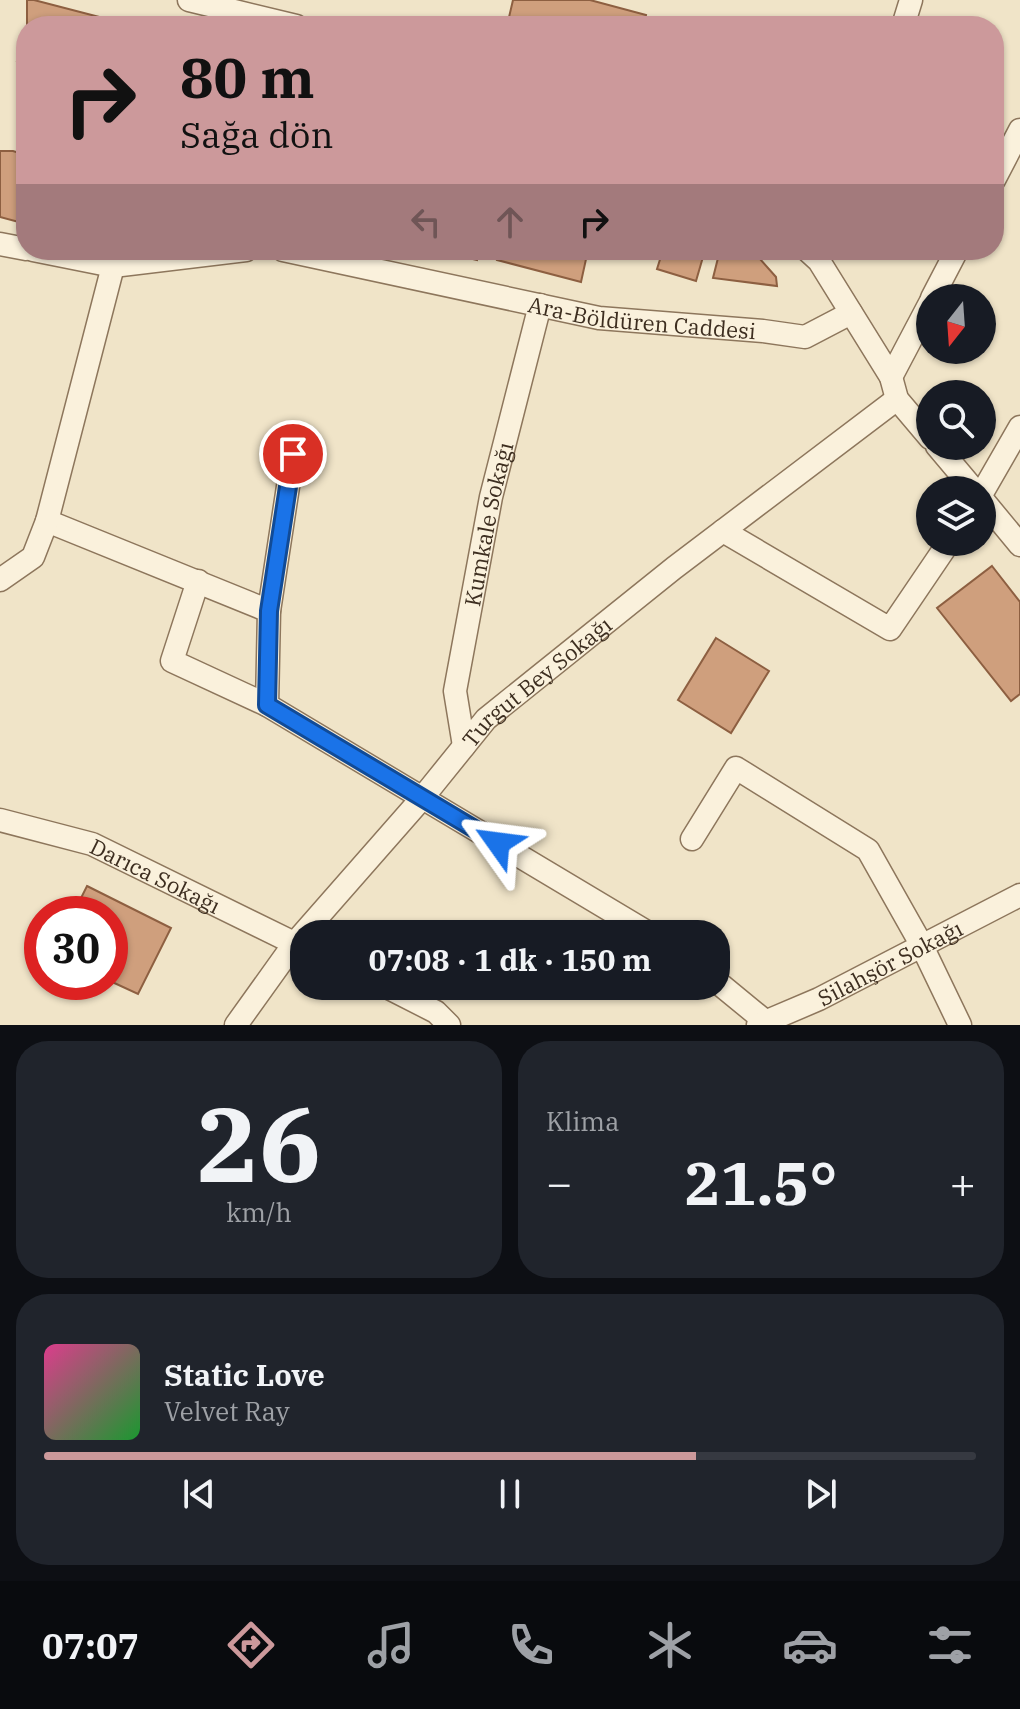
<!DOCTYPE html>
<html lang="tr">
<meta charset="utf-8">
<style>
:root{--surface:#171b24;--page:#20242c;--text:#f1f3f6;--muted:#9ea1a6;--line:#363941;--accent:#cc999b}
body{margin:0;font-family:"IBM Plex Serif",serif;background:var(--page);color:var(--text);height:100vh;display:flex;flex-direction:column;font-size:30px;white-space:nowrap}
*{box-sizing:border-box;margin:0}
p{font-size:26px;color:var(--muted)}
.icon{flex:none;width:44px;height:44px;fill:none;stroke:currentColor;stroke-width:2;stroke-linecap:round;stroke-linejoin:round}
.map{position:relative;height:1025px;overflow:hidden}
.drawer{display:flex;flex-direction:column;gap:16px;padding:16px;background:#0d0f14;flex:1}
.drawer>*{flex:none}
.guide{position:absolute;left:16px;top:16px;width:988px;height:244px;border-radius:32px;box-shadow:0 2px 6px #0004;background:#cc999b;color:#111;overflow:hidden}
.needle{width:52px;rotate:197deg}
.fabs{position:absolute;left:916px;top:284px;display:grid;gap:16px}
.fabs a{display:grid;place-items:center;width:80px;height:80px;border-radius:50%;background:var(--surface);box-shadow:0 2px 6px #0004;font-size:40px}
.speed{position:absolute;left:24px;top:896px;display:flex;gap:16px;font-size:40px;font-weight:700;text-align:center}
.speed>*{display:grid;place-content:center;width:104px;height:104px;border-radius:50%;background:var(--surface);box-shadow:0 2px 6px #0004;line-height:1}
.speed .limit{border:12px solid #d22;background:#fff;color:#111}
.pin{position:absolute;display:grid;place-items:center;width:68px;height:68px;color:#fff;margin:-34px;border:4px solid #fff;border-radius:50%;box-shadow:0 2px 8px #0007}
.me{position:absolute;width:88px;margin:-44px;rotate:301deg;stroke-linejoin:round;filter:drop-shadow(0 0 6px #0008)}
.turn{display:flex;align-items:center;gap:28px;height:168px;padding:0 32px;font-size:36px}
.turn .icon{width:104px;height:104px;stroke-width:2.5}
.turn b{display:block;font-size:56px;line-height:68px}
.lanes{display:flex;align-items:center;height:76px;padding:0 32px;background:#0003;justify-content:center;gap:40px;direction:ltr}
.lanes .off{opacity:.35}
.big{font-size:60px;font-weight:700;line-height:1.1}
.drawer .card{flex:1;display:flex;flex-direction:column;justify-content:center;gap:12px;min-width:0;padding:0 28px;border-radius:32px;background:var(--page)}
.drawer .dial{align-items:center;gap:0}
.dial b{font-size:104px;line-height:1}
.song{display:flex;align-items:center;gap:24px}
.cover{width:96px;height:96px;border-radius:12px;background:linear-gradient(135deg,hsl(330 70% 55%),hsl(130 70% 35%))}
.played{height:8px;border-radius:4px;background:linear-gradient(90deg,var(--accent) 70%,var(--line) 70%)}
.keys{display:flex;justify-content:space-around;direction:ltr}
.heat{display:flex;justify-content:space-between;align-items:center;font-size:44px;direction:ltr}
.drawer .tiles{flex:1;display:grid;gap:16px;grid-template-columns:1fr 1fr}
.card:last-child{grid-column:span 2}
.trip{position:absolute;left:290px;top:920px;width:440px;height:80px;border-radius:32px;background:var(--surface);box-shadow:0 2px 6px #0004;font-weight:700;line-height:80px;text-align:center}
.tabs{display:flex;height:128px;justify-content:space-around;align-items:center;background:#090b0e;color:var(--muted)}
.tabs .icon{width:56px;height:56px}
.tabs .active{color:var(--accent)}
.tabs b{font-size:36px;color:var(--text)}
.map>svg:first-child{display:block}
</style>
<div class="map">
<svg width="1020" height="1025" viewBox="0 0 1020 1025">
<rect width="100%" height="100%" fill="#f0e4c8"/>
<g fill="#cf9f7d" stroke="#8d5f41" stroke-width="2">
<polygon points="27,0 34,0 134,26 27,26"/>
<polygon points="513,0 590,0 646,15 644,26 507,26"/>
<polygon points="26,30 26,64 17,61"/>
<polygon points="0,151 13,151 26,155 26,224 0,217"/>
<polygon points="435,250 479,250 477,260"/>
<polygon points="500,250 588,250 581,282 497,260"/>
<polygon points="663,250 705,250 696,281 657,269"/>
<polygon points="720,250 752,250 776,277 777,286 713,278"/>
<polygon points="992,566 1020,602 1020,694 1011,701 937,608"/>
<polygon points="716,638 769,671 731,733 678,700"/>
<polygon points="87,886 171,928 138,994 110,981 110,914 73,914"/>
</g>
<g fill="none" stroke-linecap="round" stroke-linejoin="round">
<g stroke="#8d765c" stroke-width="25">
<g id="minor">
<polyline points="189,0 296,26"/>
<polyline points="903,26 911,0"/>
<polyline points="994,180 1020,130"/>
<polyline points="0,244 26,249"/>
<polyline points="33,250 113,266 246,250"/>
<path id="s1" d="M 283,250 L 599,318 L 763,331 L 805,337 L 851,313"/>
<polyline points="807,250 819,261 891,377 897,399 930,438"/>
<polyline points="932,298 957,250"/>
<polyline points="891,377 930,303"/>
<polyline points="937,446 974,490"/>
<polyline points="982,493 1020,427"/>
<polyline points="982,499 1020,545"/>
<polyline points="47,521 269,611"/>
<polyline points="723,531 890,629 949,542"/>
<polyline points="0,580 33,557 47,521 113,266"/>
<polyline points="198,581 172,661 267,705 650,934"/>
<polyline points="267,705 269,611 293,454"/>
<path id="s2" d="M 464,746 L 455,691 L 491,497 L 540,305"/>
<path id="s3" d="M 0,820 L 92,844 L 304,948"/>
<polyline points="692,839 736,768 868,850 921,944 960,1025"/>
<polyline points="716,981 766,1022"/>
<polyline points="385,986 436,1012 449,1025"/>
<path id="s4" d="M 236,1025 L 294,944 L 423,797 L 486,719 L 674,568 L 897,399"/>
<path id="s5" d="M 758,1025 L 819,999 L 1020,895"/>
</g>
</g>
<use href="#minor" stroke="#faf1dc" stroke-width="22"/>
</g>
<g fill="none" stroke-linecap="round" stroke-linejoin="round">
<g stroke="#114b97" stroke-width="20">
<polyline id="route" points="293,454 269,611 267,705 498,843"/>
</g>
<use href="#route" stroke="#1a73e8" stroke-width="14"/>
</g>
<g text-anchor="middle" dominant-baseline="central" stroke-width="6" stroke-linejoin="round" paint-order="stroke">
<g font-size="22" fill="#3d2e20" stroke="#f7eed8">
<text stroke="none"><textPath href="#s1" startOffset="366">Ara-Böldüren Caddesi</textPath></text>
<text stroke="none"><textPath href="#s2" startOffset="226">Kumkale Sokağı</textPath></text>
<text stroke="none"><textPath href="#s4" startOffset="458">Turgut Bey Sokağı</textPath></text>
<text stroke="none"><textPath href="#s3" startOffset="166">Darıca Sokağı</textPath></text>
<text stroke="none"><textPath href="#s5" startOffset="146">Silahşör Sokağı</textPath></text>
</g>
</g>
</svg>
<div class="fabs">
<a><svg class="needle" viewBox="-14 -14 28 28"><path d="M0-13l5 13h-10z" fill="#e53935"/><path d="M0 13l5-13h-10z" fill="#9ea1a6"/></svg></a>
<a><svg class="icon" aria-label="search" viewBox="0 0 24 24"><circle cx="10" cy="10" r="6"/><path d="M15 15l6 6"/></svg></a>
<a><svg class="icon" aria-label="layers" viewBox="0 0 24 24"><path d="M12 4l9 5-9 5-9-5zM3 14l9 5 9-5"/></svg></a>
</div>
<div class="speed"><div class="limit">30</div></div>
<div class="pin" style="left:293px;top:454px;background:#d93025"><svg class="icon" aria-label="arrive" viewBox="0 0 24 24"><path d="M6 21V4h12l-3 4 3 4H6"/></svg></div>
<svg class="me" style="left:498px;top:843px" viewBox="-20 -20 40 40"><path d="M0-17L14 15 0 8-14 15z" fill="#1a73e8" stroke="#fff" stroke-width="4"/></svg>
<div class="trip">07:08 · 1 dk · 150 m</div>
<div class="guide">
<div class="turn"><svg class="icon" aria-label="right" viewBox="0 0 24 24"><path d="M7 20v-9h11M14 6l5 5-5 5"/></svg><div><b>80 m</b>Sağa dön</div></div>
<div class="lanes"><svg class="icon off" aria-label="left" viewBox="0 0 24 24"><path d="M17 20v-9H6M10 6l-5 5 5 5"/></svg><svg class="icon off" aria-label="ahead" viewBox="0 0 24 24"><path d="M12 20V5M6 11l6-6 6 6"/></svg><svg class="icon" aria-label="right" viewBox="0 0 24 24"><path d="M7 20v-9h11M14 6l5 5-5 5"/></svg></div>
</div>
</div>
<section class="drawer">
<div class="tiles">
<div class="card dial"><b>26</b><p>km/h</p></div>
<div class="card"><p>Klima</p>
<div class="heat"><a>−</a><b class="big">21.5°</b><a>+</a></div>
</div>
<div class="card">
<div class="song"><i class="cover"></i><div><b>Static Love</b><p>Velvet Ray</p></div></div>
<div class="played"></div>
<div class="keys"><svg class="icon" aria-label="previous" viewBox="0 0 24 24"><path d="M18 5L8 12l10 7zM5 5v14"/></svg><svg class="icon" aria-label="pause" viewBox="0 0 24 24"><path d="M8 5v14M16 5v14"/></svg><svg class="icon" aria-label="next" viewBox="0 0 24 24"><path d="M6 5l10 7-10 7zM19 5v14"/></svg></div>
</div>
</div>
</section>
<nav class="tabs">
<b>07:07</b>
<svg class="icon active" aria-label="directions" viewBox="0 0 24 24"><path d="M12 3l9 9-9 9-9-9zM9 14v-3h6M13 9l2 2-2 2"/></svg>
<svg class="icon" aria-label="music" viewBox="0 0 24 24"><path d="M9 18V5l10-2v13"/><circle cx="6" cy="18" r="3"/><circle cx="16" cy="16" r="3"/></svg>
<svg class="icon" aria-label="phone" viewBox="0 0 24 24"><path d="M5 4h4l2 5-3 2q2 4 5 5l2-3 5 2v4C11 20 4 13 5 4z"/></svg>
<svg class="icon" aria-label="climate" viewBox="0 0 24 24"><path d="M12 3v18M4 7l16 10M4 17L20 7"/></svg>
<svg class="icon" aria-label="car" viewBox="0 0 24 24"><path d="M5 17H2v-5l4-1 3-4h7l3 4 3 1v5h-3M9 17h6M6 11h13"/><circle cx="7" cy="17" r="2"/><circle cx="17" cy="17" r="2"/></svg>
<svg class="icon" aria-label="filters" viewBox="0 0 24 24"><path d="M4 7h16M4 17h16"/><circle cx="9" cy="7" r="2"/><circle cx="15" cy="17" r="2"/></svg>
</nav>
